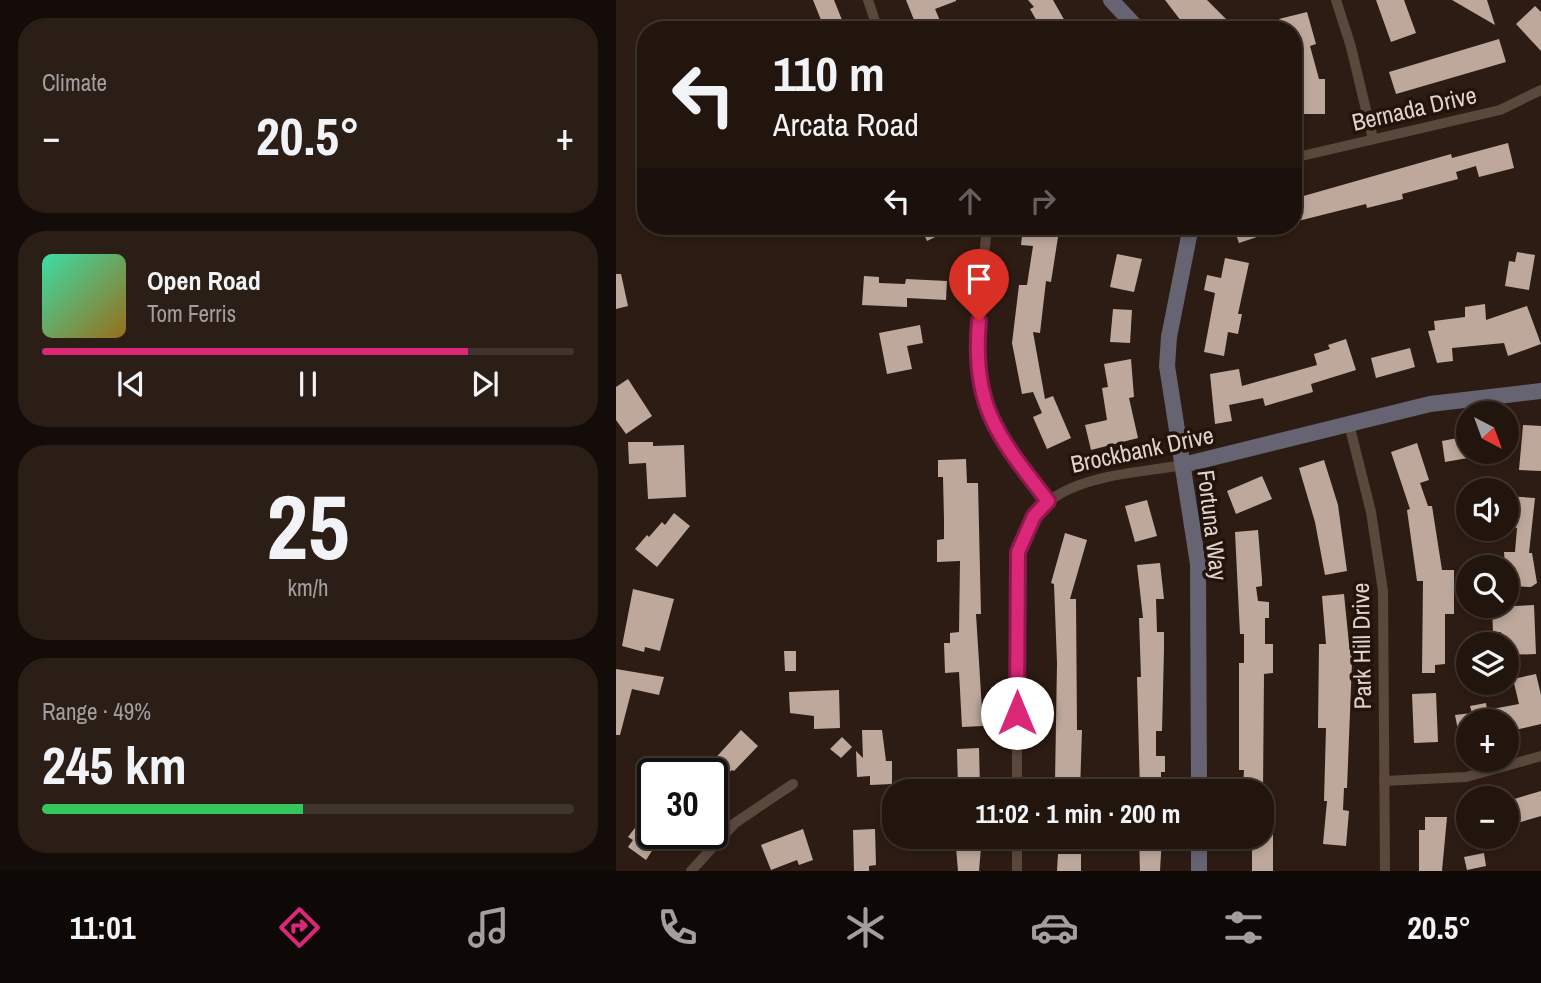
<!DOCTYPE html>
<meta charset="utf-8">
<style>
:root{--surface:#22150e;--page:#2a1e17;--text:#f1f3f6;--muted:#a29f9e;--line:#3f342e;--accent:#db2777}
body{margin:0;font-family:"Archivo Narrow",sans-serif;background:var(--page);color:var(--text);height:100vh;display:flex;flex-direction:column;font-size:26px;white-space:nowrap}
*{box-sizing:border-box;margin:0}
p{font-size:23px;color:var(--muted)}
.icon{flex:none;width:38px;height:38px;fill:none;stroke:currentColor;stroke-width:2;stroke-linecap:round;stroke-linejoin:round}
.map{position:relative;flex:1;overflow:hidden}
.panel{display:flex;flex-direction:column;gap:18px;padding:18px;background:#130c08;width:616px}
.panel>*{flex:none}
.hud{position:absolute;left:21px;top:21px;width:665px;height:214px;border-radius:28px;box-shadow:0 4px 10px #0003,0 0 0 2px var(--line);background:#22150e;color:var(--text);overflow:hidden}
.needle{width:46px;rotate:139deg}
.tools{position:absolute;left:840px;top:401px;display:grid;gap:14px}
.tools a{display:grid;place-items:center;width:63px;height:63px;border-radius:50%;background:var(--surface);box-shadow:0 4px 10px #0003,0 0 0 2px var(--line);font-size:35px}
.speed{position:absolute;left:21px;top:758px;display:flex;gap:14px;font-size:35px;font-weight:700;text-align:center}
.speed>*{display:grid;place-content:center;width:91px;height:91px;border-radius:50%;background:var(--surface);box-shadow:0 4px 10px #0003,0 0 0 2px var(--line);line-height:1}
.speed .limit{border:4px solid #111;border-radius:10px;background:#fff;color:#111}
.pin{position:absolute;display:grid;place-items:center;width:60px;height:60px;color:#fff;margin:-72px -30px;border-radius:50% 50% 50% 0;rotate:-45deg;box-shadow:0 0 7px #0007}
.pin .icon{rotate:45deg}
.me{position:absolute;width:77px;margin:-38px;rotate:0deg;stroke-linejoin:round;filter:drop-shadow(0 0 5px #0008)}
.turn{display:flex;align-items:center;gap:24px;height:147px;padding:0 21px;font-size:32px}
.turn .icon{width:91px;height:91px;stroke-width:2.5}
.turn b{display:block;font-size:49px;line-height:60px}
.lanes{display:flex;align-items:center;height:66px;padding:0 21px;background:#0003;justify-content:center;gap:35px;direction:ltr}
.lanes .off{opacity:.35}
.big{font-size:52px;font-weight:700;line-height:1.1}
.panel .widget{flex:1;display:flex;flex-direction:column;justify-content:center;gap:10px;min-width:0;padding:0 24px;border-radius:28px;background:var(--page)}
.panel .dial{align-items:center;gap:0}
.dial b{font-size:91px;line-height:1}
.song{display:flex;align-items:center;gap:21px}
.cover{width:84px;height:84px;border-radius:10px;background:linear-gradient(135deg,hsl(160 70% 55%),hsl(40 70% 35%))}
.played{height:7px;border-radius:4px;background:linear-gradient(90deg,var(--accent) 80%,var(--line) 80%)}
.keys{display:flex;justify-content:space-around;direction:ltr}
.heat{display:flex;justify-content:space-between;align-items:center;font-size:38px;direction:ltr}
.charge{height:10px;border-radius:5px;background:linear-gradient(90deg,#34c759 49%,var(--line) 0)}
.trip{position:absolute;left:266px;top:779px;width:392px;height:70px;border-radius:28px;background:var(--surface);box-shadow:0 4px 10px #0003,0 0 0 2px var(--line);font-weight:700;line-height:70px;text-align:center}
.tab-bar{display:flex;height:112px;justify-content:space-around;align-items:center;background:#0e0806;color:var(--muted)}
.tab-bar .icon{width:49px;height:49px}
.tab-bar .on{color:var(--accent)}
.tab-bar b{font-size:32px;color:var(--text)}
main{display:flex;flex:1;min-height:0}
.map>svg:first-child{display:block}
</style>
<main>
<section class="panel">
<div class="widget"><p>Climate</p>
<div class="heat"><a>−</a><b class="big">20.5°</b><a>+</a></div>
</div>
<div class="widget">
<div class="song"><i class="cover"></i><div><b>Open Road</b><p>Tom Ferris</p></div></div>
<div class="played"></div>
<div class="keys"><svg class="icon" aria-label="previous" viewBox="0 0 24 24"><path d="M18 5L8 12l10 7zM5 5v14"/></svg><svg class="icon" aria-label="pause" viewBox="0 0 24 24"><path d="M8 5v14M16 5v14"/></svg><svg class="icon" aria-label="next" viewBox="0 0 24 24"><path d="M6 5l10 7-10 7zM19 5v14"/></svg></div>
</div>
<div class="widget dial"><b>25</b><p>km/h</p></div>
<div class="widget"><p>Range · 49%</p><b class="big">245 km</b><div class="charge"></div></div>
</section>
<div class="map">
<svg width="925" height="871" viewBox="0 0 925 871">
<rect width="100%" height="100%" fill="#2d1c13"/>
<g fill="#bea89c">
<polygon points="197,0 218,0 228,25 209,30"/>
<polygon points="290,0 340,0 340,1 319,9 325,23 302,30"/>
<polygon points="412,0 437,0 454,30 426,30 414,9 418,7"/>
<polygon points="549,0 591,0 621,30 572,30"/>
<polygon points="760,0 788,0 800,33 775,42"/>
<polygon points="836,0 871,0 879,25"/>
<polygon points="919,6 925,12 925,51 900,24"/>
<polygon points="691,12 700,44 694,46 703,79 709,79 709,114 688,114 687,65 677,68 677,30 666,30 663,19"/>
<polygon points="883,39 890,62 780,94 773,72"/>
<polygon points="892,143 898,168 863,177 860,166 840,172 842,179 786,194 787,199 751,208 750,204 682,221 677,199 835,154 836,158"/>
<polygon points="304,226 342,226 311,241"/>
<polygon points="617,226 644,226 647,235 623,243"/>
<polygon points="407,227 442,237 435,282 430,281 424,333 417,332 429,399 437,396 455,438 431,449 417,417 426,413 417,392 406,394 396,343 403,285 411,285 417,246 405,245"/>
<polygon points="901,252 919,255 913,290 889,286 893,261 899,262"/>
<polygon points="501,254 526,259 518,292 494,287"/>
<polygon points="609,258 633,263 622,314 626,314 622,334 612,332 608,356 588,352 599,293 588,290 591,275 605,278"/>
<polygon points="0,274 5,274 12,306 0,309"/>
<polygon points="248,276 263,277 263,283 289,284 290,279 331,281 330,300 291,298 291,307 246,305"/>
<polygon points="869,304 870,320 911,306 925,344 892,356 888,343 836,348 837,361 821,363 812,331 819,330 818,321 849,317 849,307"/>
<polygon points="497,309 516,310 514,343 494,342"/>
<polygon points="304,325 307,343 291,346 296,369 271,374 263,333"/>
<polygon points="730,339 740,370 695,384 697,392 649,406 647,398 613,405 616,421 599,424 594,374 623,369 626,386 701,365 698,354 714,349 712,345"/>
<polygon points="794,348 799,367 760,378 755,358"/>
<polygon points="515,359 518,397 513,398 522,438 475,450 469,425 491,420 486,388 492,387 488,364"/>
<polygon points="12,379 36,416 10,434 0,420 0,387"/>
<polygon points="907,425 925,426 925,471 903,470"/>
<polygon points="852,436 852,458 829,462 826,441"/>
<polygon points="12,442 37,442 37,446 68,445 70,497 32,499 30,463 13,464"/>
<polygon points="801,443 813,480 804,483 812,506 816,506 826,570 838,570 838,614 829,614 829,664 819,665 819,673 806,673 807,581 801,581 791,510 794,509 775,452"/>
<polygon points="350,459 351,483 362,483 365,614 360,614 367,726 346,727 343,672 329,673 328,643 334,643 334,633 343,632 344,561 321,562 321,540 328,539 328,519 327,477 322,477 322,460"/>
<polygon points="708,460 722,505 731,571 709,575 699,522 683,468"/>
<polygon points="646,476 656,499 620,514 611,491"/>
<polygon points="891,496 919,498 913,553 916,553 921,583 915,587 891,586 888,552 899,552 901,528 891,527"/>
<polygon points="531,500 541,536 519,542 509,506"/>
<polygon points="58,513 74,526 41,567 19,549 31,535 33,537 46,522 49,525"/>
<polygon points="642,530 646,579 646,586 640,587 642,601 653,602 653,618 649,618 649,644 657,644 657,673 648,674 647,791 627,791 628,770 623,770 623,663 628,663 628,634 624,634 619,532"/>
<polygon points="449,533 471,540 454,599 460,599 461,730 466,730 464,791 444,791 444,782 439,782 441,663 438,584 435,583"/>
<polygon points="544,563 548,599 540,599 541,632 548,632 548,650 546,731 540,731 540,756 549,756 549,772 545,772 545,791 524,791 521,677 525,677 523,618 527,618 521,565"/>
<polygon points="17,589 58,599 44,651 29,647 28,652 6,646"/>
<polygon points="728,594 733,644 740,644 739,662 736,662 731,788 728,788 727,810 733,811 730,846 707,844 711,801 708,801 710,728 702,728 703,644 710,644 706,596"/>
<polygon points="918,605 920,654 892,655 892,638 886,639 885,632 877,633 876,607"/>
<polygon points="168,651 180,651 180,671 169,671"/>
<polygon points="0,669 48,677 43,695 16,689 4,735 0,735"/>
<polygon points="920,674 925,695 925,724 891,732 891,721 852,721 852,756 847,756 839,715 856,713 854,706 870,703 871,710 903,704 897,679"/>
<polygon points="223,690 224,728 198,729 198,716 174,713 173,692"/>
<polygon points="820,693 822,742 798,743 796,694"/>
<polygon points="125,730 142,746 118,771 116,770 96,788 96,774 85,774"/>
<polygon points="246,730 266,730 270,761 276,761 276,784 254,785 254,776 241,777 240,751 247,758"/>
<polygon points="226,737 236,747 225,758 214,749"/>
<polygon points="363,748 364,788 342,789 341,749"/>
<polygon points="925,791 925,816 891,826 891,801"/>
<polygon points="37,804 37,833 48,833 30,860 12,847 17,840 12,837"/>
<polygon points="646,807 657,807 657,871 636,871 636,850 627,850 627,836 646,836"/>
<polygon points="809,817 831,817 826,871 803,871 803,830 809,830"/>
<polygon points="187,829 197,860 183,865 181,860 155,870 145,845"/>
<polygon points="259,829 260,865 253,866 253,871 238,871 237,830"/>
<polygon points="339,836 366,836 363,871 342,871"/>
<polygon points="523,836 546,836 544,871 524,871"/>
<polygon points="868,853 870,866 851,870 848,857"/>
<polygon points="442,854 465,854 465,871 441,871"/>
</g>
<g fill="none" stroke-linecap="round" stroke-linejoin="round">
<g stroke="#5b483d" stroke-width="10">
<polyline points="252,0 262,30"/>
<polyline points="720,0 735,47 757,139"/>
<polyline points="501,30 514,19"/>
<polyline points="677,158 884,110 925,90"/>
<path d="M 371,226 C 365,297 347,376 386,442 C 398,463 417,481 432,501"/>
<polyline points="733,424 755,512 767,591 769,871"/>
<polyline points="768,781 850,777 925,756"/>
<path d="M 401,791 L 401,574 C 405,475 492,478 567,465"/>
<polyline points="75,871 119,823 177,784"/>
<polyline points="401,871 401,836"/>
</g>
<g stroke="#666473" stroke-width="16">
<polyline points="495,0 523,30"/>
<polyline points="575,226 553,337 551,366 582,564 583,791"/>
<polyline points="567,465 814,404 925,391"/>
<polyline points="583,836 583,871"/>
</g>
</g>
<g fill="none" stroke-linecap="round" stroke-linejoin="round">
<g stroke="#8e194d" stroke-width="18">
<path id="route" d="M 363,321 C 355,406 383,438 432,501 L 418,516 L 402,552 L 401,713"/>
</g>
<use href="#route" stroke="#db2777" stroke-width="12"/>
</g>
<g text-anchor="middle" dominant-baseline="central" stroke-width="7" stroke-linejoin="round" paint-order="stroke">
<g font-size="24" fill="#dfd3cd" stroke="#23130a">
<text transform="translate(798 108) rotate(-13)">Bernada Drive</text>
<text transform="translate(526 449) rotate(-12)">Brockbank Drive</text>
<text transform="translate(597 525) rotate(83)">Fortuna Way</text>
<text transform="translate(745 646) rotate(-91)">Park Hill Drive</text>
</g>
</g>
</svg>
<div class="tools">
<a><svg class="needle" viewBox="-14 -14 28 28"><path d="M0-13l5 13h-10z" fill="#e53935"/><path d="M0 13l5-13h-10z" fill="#a29f9e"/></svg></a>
<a><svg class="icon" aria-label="sound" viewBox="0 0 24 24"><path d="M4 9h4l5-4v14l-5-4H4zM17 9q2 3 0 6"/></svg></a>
<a><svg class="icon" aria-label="search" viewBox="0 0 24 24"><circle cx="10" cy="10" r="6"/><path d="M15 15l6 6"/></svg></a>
<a><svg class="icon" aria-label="layers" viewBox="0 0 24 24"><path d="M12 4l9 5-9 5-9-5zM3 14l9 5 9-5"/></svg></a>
<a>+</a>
<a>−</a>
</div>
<div class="speed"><div class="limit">30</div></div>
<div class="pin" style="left:363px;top:321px;background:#d93025"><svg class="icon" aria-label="arrive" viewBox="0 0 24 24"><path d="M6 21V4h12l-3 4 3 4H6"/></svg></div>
<svg class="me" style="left:401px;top:713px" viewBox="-20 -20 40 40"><circle r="19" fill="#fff"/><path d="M0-13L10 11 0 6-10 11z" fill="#db2777"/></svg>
<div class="trip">11:02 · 1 min · 200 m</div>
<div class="hud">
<div class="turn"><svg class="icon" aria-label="left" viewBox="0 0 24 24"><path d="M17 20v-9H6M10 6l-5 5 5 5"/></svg><div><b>110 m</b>Arcata Road</div></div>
<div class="lanes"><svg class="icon" aria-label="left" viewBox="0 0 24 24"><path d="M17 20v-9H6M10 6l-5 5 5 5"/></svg><svg class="icon off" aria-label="ahead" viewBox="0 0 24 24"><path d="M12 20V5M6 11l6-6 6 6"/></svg><svg class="icon off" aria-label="right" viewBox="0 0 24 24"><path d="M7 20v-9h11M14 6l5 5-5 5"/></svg></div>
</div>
</div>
</main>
<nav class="tab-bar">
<b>11:01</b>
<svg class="icon on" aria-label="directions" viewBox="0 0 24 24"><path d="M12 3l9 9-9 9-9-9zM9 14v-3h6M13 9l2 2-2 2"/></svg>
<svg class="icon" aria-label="music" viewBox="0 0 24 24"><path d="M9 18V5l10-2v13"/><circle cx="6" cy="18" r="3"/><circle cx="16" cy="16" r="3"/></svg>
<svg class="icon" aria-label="phone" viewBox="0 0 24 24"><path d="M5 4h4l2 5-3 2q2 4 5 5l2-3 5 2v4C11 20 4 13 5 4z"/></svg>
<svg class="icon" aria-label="climate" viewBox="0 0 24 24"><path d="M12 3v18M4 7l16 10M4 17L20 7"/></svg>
<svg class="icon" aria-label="car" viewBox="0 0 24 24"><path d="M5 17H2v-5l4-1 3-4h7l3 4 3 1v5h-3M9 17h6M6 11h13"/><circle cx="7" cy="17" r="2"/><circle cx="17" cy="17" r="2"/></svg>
<svg class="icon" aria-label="filters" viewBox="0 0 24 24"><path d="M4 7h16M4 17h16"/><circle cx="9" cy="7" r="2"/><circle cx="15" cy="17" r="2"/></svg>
<b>20.5°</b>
</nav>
